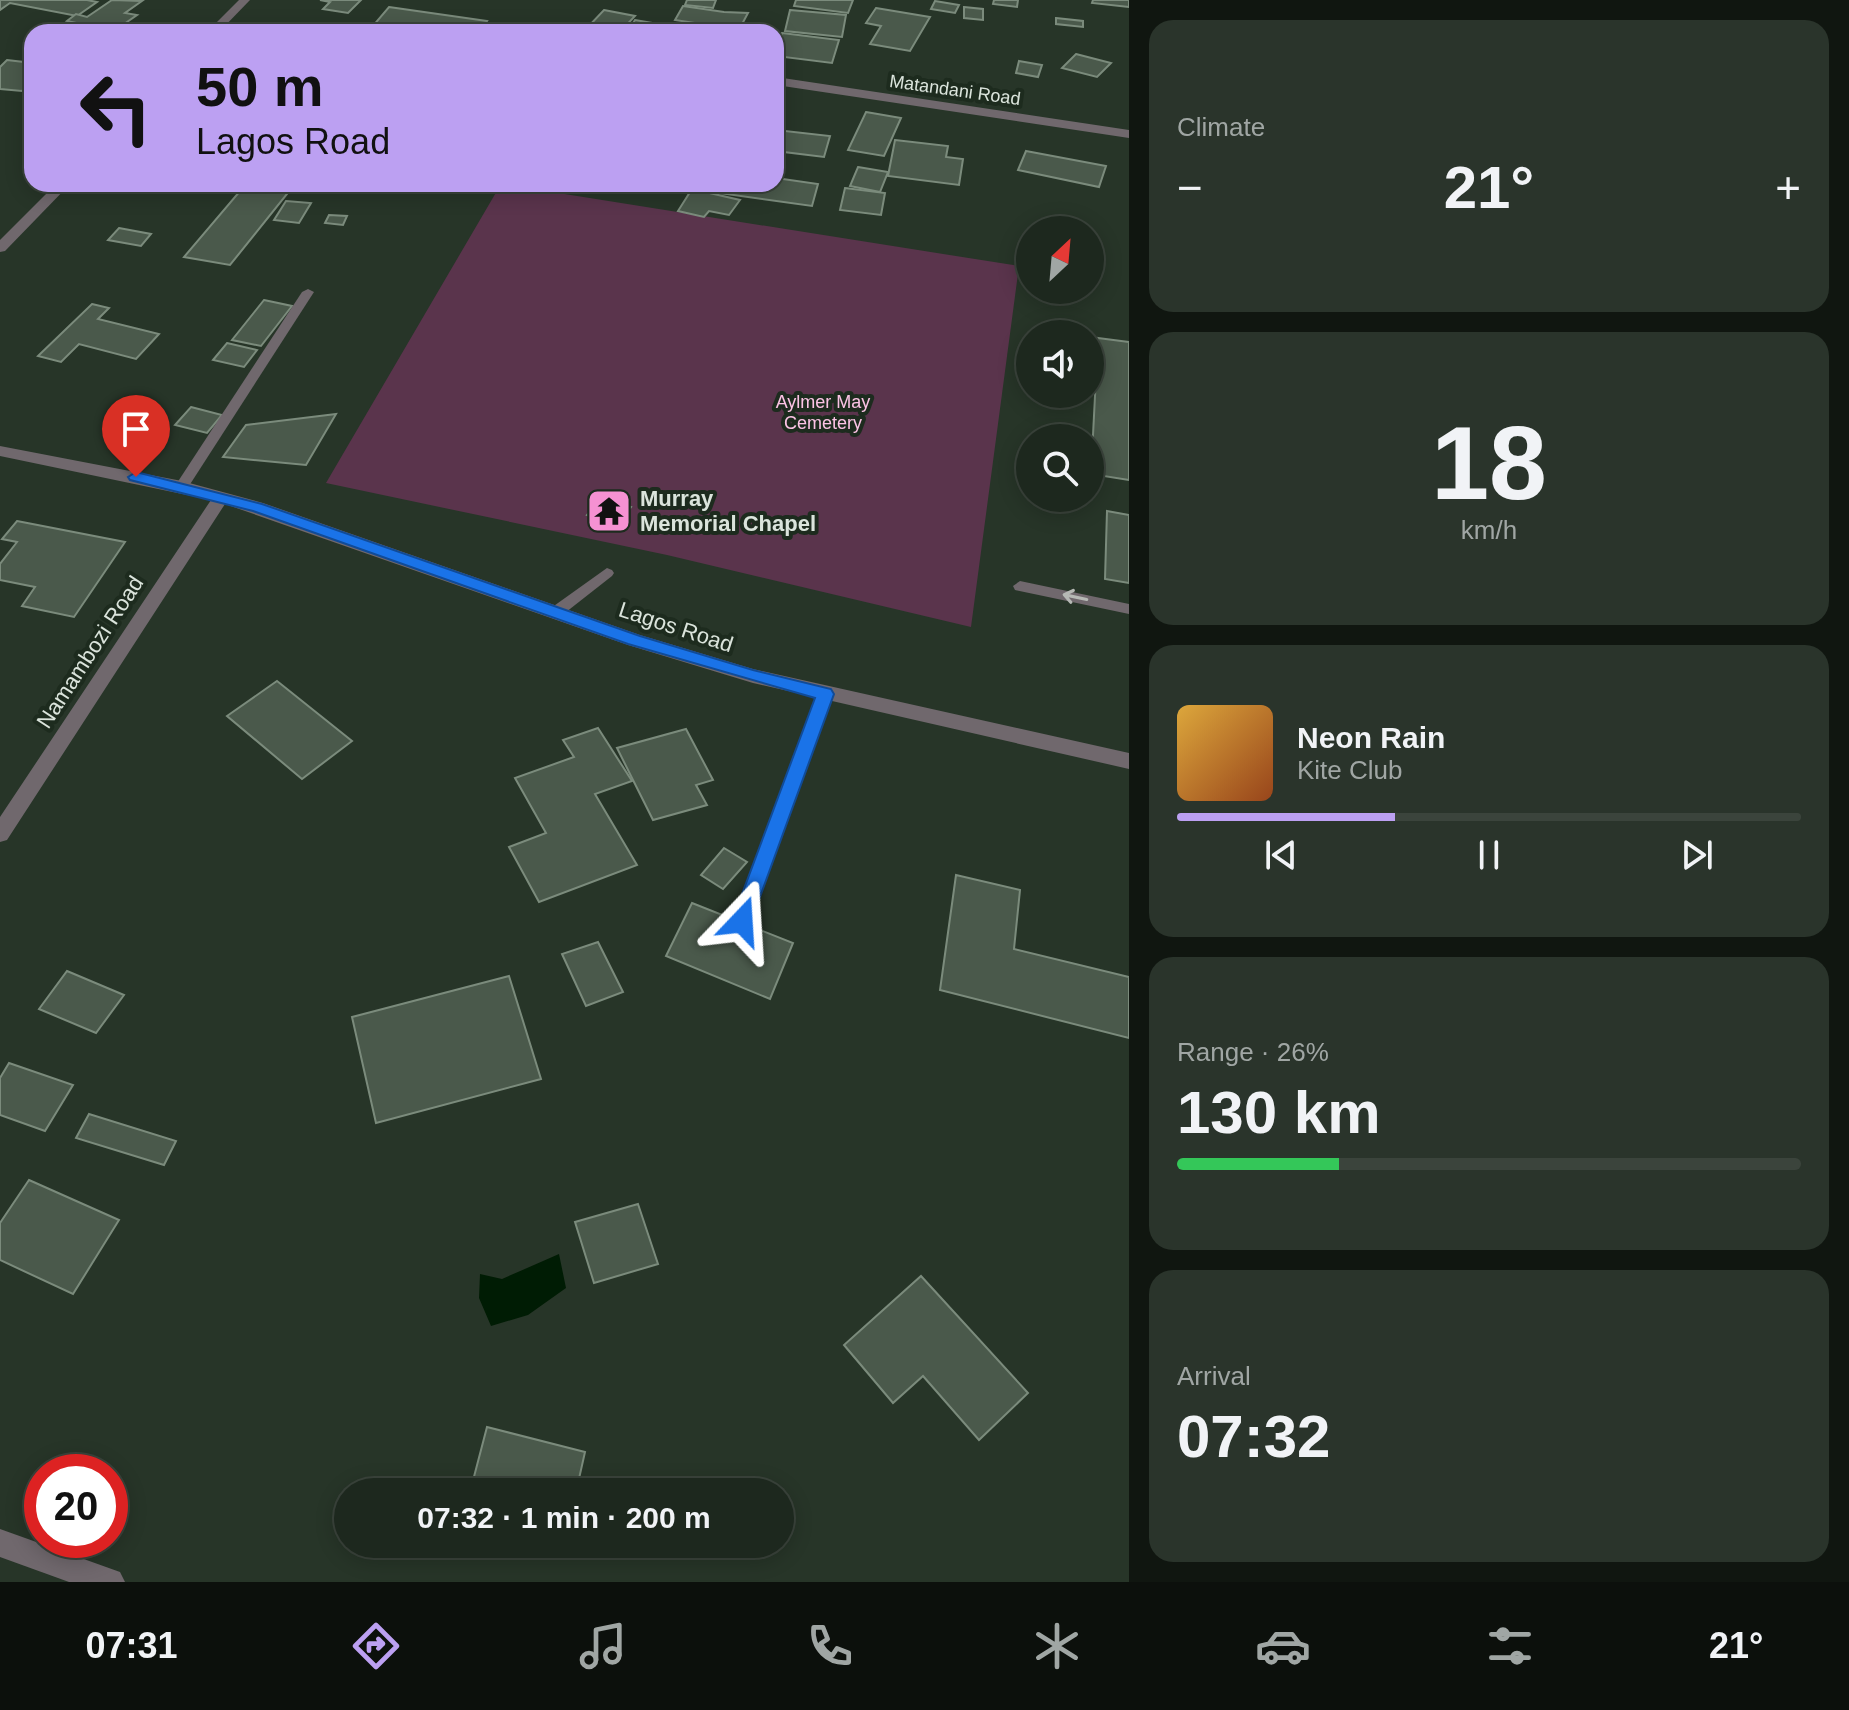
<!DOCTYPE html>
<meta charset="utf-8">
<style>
:root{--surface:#1d281e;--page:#2a342b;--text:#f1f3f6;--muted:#a0a6a4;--line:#3b443c;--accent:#bca0f2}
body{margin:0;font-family:Helvetica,sans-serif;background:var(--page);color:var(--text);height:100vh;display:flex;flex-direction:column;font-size:30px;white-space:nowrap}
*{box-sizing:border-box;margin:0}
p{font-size:26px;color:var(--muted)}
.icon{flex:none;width:44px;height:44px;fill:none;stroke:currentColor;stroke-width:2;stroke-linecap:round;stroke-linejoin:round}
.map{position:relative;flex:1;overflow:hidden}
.side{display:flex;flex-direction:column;gap:20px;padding:20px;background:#101610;width:720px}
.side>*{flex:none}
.banner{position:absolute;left:24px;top:24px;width:760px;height:168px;border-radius:24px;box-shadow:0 4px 20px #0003,0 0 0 2px var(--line);background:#bca0f2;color:#111;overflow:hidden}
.needle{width:52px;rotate:26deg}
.fabs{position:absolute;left:1016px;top:216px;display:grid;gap:16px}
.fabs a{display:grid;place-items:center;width:88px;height:88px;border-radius:50%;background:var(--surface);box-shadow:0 4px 20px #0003,0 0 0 2px var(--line);font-size:40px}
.speed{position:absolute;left:24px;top:1454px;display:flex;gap:16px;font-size:40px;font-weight:700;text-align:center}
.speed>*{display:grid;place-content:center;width:104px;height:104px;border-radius:50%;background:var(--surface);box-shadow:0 4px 20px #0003,0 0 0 2px var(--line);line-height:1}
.speed .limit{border:12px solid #d22;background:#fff;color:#111}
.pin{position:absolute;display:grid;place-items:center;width:68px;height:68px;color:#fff;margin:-82px -34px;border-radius:50% 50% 50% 0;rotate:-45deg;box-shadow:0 0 8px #0007}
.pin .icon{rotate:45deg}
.me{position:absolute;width:88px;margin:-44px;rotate:20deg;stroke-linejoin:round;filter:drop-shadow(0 0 6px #0008)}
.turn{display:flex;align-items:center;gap:28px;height:168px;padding:0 40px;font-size:36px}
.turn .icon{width:104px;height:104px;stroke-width:2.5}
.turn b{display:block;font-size:56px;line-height:68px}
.big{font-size:60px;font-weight:800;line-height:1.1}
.side .tile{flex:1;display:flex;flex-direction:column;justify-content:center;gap:12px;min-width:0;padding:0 28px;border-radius:24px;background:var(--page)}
.side .dial{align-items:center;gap:0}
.dial b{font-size:104px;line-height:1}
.song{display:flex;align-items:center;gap:24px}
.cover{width:96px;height:96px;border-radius:12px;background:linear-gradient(135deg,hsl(40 70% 55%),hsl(20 70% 35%))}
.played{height:8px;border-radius:4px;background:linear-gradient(90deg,var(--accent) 35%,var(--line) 35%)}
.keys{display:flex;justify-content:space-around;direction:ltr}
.heat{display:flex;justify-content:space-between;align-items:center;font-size:44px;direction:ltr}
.charge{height:12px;border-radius:6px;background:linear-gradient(90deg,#34c759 26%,var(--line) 0)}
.trip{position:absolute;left:334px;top:1478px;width:460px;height:80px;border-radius:40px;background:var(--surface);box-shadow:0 4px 20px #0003,0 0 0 2px var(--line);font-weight:800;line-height:80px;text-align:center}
.tab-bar{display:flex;height:128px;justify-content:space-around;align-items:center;background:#0c100c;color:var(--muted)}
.tab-bar .icon{width:56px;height:56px}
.tab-bar .on{color:var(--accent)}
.tab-bar b{font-size:36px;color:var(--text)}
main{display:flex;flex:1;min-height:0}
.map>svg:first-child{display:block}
</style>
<main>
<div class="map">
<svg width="1129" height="1582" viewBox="0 0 1129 1582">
<rect width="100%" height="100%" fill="#273528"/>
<polygon fill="#5a344c" points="501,184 1019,266 971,627 667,555 326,483"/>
<polygon fill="#001c04" points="559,1254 566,1288 528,1315 491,1326 479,1298 480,1274 502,1279"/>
<g fill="#4a594b" stroke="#7b8b7c" stroke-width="2">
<polygon points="0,0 87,0 97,2 77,16 10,3 0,10"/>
<polygon points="112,0 142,1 125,13 137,15 114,31 67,21 76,14 87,17"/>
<polygon points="320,0 361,0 348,13 323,9 330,2"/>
<polygon points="687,0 716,0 713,8 685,5"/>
<polygon points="796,0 853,0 848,13 794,6"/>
<polygon points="994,0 1018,0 1017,7 993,4"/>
<polygon points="1093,0 1129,0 1129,7 1092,3"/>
<polygon points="935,1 959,5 955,13 931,9"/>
<polygon points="683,6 724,12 748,13 741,26 731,24 726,32 704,32 708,25 675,20"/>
<polygon points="389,7 487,21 479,32 403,32 372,27"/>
<polygon points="964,7 983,9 983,20 964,18"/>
<polygon points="876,8 930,17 910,51 870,44 881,26 866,23"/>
<polygon points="604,10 635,16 620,32 586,29"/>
<polygon points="790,10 846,15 842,37 785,31"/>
<polygon points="1056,18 1083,21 1083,27 1056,24"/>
<polygon points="635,20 664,25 659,32 630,28"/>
<polygon points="136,23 163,29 159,32 123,32"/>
<polygon points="782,33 839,40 832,63 776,56"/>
<polygon points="1076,54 1111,63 1097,77 1062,68"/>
<polygon points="7,60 32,63 32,80 22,91 0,89 0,67"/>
<polygon points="1019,61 1042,65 1038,77 1016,73"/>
<polygon points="866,112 901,118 884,156 848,150"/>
<polygon points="776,130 830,136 824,157 776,151"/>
<polygon points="895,140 948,146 946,157 963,159 959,185 888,176"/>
<polygon points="1026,151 1106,166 1099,187 1018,170"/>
<polygon points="858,167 888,172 880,192 850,186"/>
<polygon points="776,178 818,184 812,206 712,192 715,184 776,184"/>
<polygon points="246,184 295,184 230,265 184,257"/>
<polygon points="845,188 885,193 881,215 840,210"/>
<polygon points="692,189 740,200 729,215 709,211 704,217 678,211"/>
<polygon points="286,201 311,203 299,223 274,220"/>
<polygon points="329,215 347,216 343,225 325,223"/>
<polygon points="119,228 151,234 141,246 108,240"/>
<polygon points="264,300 292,306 261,346 232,340"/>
<polygon points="92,304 109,308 98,319 159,334 136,359 79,344 61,362 38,356"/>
<polygon points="1098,338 1129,342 1129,480 1091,474"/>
<polygon points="227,343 257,350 244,367 213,360"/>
<polygon points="191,407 222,415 207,433 175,425"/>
<polygon points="336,414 306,465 223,457 246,425"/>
<polygon points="602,497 631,507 617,526 587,515"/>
<polygon points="1107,511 1129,515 1129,583 1105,579"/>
<polygon points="17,521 125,542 74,617 22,606 35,587 0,580 0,564 17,542 2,539"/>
<polygon points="277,681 352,741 302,779 227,716"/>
<polygon points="598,728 632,781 595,794 637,865 539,902 509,847 546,833 515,778 574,757 563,740"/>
<polygon points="686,729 713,780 696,785 707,805 653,820 617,748"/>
<polygon points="724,848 747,862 723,889 701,875"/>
<polygon points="956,875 1020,890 1014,949 1129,977 1129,1038 940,990"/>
<polygon points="692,903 793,943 770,999 666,956"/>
<polygon points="598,942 623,992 586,1006 562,954"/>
<polygon points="67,971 124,995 96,1033 39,1009"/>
<polygon points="509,976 541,1079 376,1123 352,1017"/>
<polygon points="9,1063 73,1085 45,1131 0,1115 0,1078"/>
<polygon points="89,1114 176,1141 164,1165 76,1138"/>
<polygon points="29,1180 119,1220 73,1294 0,1260 0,1223"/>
<polygon points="638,1204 658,1264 594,1283 575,1222"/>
<polygon points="921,1276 1028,1393 979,1440 923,1376 893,1403 844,1345"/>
<polygon points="487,1427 585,1452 576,1492 470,1492"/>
<polygon points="519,1544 566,1544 563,1556"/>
</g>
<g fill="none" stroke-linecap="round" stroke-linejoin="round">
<g fill="#70686d" fill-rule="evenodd">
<polygon points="308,289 314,292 187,489 177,489 177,483 302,292"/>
<polygon points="607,568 612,570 614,573 612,576 561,616 551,616 549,612 551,608"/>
<polygon points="1020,581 1129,604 1129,614 1015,590 1013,586"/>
<polygon points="825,688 833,694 751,921 748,926 742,928 736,926 733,921 817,694"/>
</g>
<g fill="#70686d" fill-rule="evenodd">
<polygon points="239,0 250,0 219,32 207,32"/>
<polygon points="776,77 1129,130 1129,138 776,85"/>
<polygon points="56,184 70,184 5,251 0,252 0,240"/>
<polygon points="0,446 182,481 263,503 640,635 753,669 1129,753 1129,769 753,683 628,645 225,504 7,840 0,842 0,817 211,500 0,456"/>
<polygon points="0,1529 120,1572 125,1582 69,1582 0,1557"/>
</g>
</g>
<defs><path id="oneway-shaft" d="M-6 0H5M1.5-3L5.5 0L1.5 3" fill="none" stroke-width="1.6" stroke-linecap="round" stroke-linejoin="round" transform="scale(2)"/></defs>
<use stroke="#b6b9b5" href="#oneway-shaft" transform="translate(1075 597) rotate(-168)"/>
<polygon fill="#1a73e8" stroke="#114b97" stroke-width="2" points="136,472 262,504 640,636 753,670 831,689 834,694 749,927 742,929 735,927 732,921 815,698 628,644 253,511 130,480 128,477"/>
<defs>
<g id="temple-square" transform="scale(2.3)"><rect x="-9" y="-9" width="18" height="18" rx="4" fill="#f591d2" stroke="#1d2b1e"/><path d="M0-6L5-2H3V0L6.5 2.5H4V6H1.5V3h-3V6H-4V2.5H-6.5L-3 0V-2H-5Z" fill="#111"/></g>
</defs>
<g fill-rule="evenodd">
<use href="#temple-square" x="609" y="511"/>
</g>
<g text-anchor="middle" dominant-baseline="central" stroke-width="8" stroke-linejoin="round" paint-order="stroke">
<g font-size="18" fill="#dbe4dc" stroke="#1d2b1e">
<text transform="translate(955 90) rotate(8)">Matandani Road</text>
</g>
<g font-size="18" fill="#fcc3e5" stroke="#1d2b1e">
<text x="823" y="402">Aylmer May<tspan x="823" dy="21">Cemetery</tspan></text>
</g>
<g font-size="22" font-weight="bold" fill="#dbe4dc" stroke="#1d2b1e" text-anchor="start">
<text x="640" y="498">Murray<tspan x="640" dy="25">Memorial Chapel</tspan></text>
</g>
<g font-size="22" fill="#dbe4dc" stroke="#1d2b1e">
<text transform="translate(676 627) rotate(18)">Lagos Road</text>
<text transform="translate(90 652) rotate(-57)">Namambozi Road</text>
</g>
</g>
</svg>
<div class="fabs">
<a><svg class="needle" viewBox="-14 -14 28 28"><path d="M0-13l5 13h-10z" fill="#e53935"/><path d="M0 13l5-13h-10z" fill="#a0a6a4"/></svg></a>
<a><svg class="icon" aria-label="sound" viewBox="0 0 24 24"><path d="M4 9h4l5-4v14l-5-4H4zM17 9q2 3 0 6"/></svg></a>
<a><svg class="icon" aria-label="search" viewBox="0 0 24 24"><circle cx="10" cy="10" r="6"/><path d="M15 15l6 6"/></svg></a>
</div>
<div class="speed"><div class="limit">20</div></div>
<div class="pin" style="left:136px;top:477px;background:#d93025"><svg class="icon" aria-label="arrive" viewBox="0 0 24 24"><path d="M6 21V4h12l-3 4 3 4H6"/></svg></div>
<svg class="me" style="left:742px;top:921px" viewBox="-20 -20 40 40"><path d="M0-17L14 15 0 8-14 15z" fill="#1a73e8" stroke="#fff" stroke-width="4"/></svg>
<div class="trip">07:32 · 1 min · 200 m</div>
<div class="banner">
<div class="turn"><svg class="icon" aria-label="left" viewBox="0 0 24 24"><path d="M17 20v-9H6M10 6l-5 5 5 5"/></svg><div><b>50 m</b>Lagos Road</div></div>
</div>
</div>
<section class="side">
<div class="tile"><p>Climate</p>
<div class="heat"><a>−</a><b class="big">21°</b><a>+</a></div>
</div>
<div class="tile dial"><b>18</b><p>km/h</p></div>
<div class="tile">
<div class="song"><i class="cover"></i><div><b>Neon Rain</b><p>Kite Club</p></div></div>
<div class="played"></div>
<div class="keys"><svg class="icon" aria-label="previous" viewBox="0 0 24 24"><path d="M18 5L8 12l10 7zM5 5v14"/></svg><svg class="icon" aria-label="pause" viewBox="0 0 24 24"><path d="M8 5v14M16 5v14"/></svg><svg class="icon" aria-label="next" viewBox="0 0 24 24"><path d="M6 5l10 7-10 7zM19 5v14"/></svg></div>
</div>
<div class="tile"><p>Range · 26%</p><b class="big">130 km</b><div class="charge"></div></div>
<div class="tile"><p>Arrival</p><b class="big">07:32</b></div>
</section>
</main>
<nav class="tab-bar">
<b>07:31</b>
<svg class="icon on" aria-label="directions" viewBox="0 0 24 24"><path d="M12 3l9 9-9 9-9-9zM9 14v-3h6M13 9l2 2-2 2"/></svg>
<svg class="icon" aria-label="music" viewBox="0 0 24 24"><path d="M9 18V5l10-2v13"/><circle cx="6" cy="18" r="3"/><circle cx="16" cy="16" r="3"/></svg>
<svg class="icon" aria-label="phone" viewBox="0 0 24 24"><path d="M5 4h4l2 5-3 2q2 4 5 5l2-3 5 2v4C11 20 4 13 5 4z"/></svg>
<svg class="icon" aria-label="climate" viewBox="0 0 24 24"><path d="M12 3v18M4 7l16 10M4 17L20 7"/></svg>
<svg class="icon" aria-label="car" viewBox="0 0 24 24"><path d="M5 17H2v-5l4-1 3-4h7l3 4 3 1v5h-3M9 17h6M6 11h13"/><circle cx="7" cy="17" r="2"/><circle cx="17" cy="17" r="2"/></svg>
<svg class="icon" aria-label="filters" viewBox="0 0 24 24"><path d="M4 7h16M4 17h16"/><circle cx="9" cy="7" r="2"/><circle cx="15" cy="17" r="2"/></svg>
<b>21°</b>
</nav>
